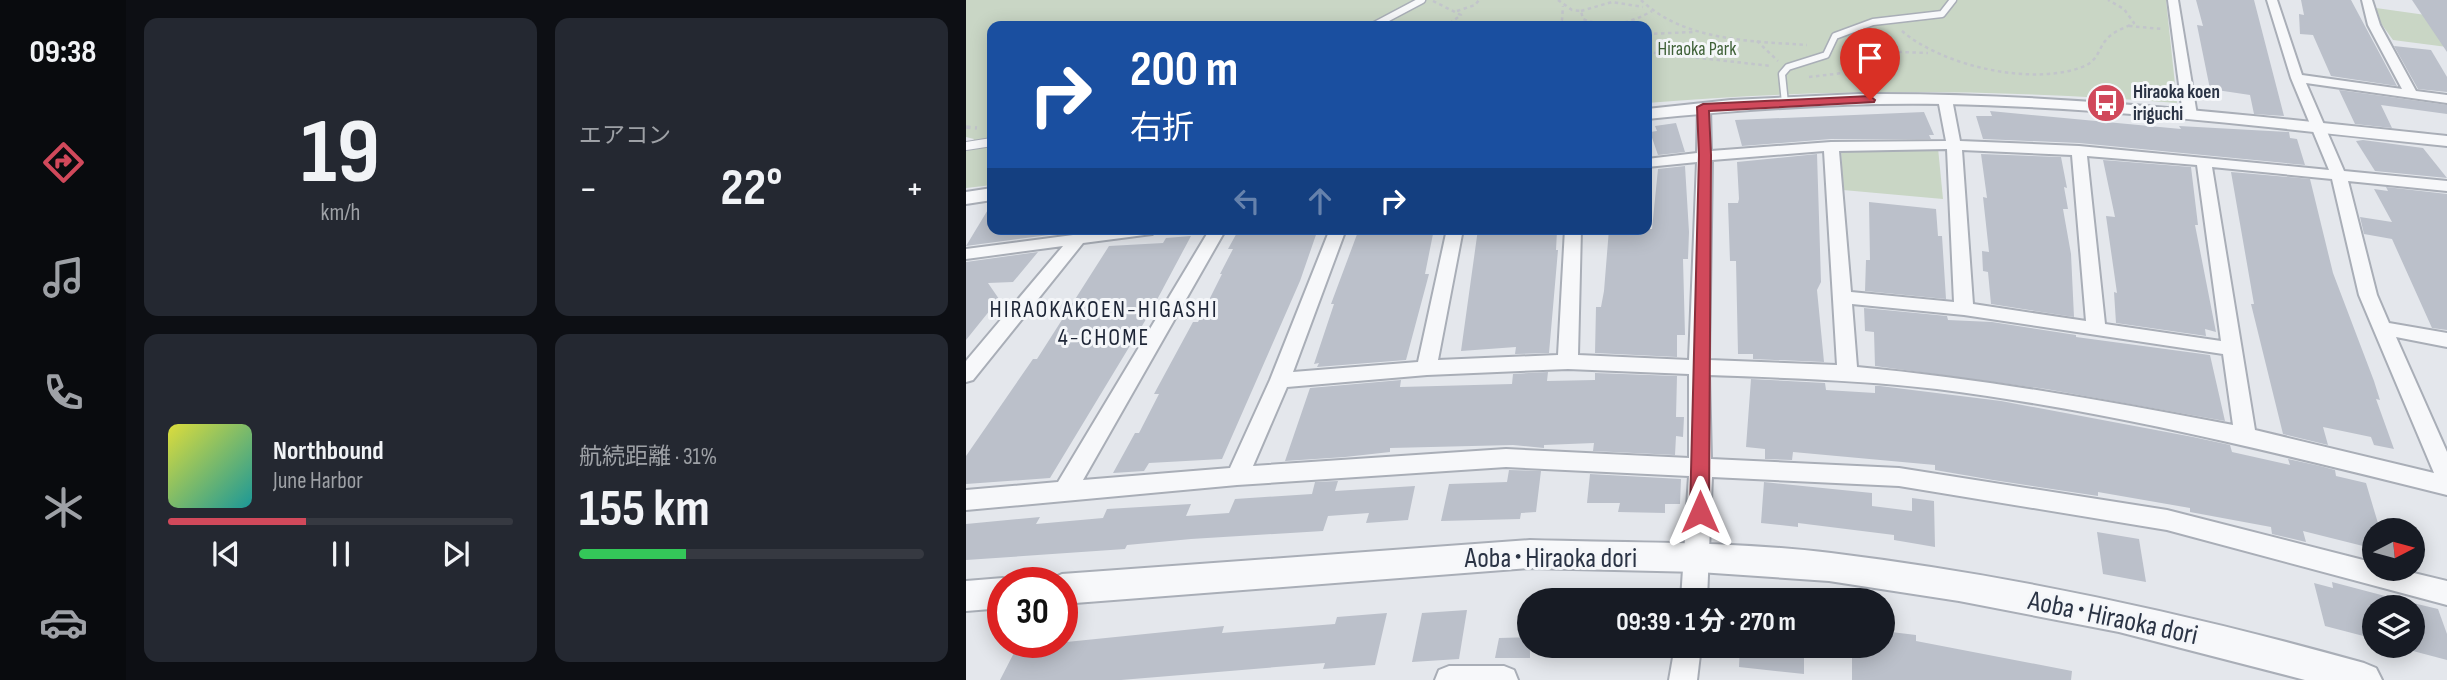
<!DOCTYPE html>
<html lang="ja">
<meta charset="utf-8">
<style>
:root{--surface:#171b24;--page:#242831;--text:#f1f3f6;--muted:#9ea1a6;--line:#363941;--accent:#d1495b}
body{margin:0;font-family:"Sofia Sans Condensed","Noto Sans JP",sans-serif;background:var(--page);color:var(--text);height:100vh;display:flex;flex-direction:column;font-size:26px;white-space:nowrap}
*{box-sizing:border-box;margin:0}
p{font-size:23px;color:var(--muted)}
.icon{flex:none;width:38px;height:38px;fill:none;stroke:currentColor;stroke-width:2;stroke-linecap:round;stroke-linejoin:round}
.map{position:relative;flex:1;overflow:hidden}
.sheet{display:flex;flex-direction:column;gap:18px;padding:18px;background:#0d0f14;width:840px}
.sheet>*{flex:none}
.guide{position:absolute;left:21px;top:21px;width:665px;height:214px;border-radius:14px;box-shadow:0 4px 18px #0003;background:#1a4fa0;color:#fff;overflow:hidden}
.needle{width:46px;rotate:84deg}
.fabs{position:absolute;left:1396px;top:518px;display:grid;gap:14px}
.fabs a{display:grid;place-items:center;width:63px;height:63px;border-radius:50%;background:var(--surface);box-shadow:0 4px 18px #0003;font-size:35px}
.speed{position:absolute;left:21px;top:567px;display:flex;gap:14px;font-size:35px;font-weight:700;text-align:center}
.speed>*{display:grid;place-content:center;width:91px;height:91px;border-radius:50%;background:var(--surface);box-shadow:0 4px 18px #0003;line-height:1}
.speed .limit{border:10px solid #d22;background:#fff;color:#111}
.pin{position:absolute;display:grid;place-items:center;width:60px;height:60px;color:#fff;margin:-72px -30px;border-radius:50% 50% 50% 0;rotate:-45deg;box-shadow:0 0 7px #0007}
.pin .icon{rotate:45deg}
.me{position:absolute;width:77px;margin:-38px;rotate:0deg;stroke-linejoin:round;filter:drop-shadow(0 0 5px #0008)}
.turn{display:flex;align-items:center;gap:24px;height:147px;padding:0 28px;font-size:32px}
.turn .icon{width:91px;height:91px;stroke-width:2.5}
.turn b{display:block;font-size:49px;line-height:60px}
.lanes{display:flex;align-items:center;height:66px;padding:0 28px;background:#0003;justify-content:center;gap:35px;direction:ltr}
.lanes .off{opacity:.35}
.big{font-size:52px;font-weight:700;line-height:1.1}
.sheet .tile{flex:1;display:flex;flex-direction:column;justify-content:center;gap:10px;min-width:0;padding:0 24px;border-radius:14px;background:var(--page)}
.sheet .dial{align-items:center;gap:0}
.dial b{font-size:91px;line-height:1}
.song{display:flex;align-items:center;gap:21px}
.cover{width:84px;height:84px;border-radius:10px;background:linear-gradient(135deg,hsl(60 70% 55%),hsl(180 70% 35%))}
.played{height:7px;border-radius:4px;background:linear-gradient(90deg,var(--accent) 40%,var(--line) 40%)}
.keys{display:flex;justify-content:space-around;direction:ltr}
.heat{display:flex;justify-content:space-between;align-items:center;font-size:38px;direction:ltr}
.charge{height:10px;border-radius:5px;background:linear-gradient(90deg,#34c759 31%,var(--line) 0)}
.sheet .tiles{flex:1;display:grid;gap:18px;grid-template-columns:repeat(2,1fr)}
.trip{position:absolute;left:551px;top:588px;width:378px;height:70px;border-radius:35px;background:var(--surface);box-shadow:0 4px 18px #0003;font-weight:700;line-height:70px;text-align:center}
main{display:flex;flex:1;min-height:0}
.tab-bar{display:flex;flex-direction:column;width:126px;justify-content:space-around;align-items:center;background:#090b0e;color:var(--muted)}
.tab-bar .icon{width:49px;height:49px}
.tab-bar .selected{color:var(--accent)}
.tab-bar b{font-size:32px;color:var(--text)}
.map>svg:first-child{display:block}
</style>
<main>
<nav class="tab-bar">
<b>09:38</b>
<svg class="icon selected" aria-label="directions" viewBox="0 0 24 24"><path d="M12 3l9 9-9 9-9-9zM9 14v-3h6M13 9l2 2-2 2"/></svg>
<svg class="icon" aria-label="music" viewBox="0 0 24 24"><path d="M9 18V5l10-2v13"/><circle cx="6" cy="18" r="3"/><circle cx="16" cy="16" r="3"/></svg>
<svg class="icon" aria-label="phone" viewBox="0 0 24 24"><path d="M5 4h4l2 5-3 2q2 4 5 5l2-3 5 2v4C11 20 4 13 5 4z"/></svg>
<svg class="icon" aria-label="climate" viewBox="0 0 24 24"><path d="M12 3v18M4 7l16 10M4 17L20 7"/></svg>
<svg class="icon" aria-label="car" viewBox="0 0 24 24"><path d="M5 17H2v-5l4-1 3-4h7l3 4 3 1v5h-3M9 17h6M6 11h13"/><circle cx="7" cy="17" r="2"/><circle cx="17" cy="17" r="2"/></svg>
</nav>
<section class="sheet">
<div class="tiles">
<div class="tile dial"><b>19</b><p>km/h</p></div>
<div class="tile"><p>エアコン</p>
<div class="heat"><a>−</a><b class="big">22°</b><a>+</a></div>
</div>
<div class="tile">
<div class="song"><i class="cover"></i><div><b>Northbound</b><p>June Harbor</p></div></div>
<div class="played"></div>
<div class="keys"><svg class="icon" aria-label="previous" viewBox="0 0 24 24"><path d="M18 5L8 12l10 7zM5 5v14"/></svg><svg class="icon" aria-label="pause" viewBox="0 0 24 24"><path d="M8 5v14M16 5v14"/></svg><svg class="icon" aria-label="next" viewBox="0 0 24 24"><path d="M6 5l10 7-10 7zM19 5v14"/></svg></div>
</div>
<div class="tile"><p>航続距離 · 31%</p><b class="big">155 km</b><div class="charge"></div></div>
</div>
</section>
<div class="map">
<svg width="1481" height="680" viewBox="0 0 1481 680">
<rect width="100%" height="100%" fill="#e4e7ec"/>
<g fill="#c9d6c5">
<path d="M 0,0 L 1200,0 L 1211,103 C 1033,89 858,88 681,103 L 681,26 L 26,26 L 26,185 L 0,188 L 0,151 L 8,139 L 0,137 Z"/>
<polygon points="1410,8 1481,18 1481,47 1427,40 1414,22"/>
<polygon points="972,148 977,199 877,190 875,149"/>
</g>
<g fill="#bbc0ca">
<polygon points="1230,0 1288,0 1318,116 1288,114 1284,95 1244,89 1231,25 1237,26"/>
<polygon points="1335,0 1385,0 1431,86 1365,76 1347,35 1334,34 1333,14 1338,15"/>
<polygon points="1446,0 1481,0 1481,52"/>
<polygon points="1428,46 1465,50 1481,77 1481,92 1452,89"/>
<polygon points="1373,90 1481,105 1481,114 1415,105 1426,128 1389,124"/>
<polygon points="1024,111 1215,129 1213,126 1323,132 1324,138 1331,139 1339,165 1113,143 1017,139 1010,116 1026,116"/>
<polygon points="958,112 968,135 963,135 965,139 865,139 776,146 769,120"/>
<polygon points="710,123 719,152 692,155 684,132 691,131 689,126"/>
<polygon points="1397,140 1457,148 1481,178 1409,171 1390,141"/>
<polygon points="851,154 855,282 851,290 858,362 787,359 787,354 772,354 770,261 764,261 762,203 772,203 773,199 771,162"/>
<polygon points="1015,154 1095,157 1101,188 1098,187 1102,209 1097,209 1105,254 1108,317 1025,304 1022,272 1017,271 1016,251 1023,252 1017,197 1021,198"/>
<polygon points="1137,160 1225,167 1232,225 1229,225 1250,332 1239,329 1240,336 1150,323 1148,292 1151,293 1140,216 1149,217"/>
<polygon points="719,166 723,232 722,259 717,259 719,335 711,335 711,357 629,353 630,307 635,307 638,291 643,229 686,229 692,169"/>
<polygon points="1265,172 1344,179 1367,273 1408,381 1414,400 1410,399 1428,449 1408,445 1405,437 1357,427 1362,445 1317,434 1285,304 1288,304"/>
<polygon points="1420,187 1481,194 1481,330 1466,328 1426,239 1398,234 1394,217 1426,222 1408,189 1422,191"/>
<polygon points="903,202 970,209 972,236 976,236 980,299 899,291 900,260 904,260"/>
<polygon points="26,203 26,229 87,229 83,235 0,246"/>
<polygon points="273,229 352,229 334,281 256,459 183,463 178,471 147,473 169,433 173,433 193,394 188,394 227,322 232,322 256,274 254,274 267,249 262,249"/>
<polygon points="393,229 468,229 459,274 463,274 440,360 351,367 353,363 348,364 368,304 365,304"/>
<polygon points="512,229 542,229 541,234 591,231 590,250 592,250 583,353 549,354 550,347 495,351"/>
<polygon points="225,236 185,311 84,478 0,484 0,456 67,359 71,359 143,246 197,243 200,238"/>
<polygon points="72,252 47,282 22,283 33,299 0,340 0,262"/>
<polygon points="898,308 981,316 982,320 1026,322 1110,335 1110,337 1244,355 1259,421 1080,389 909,366 908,332 899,331"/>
<polygon points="582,372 581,381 629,380 629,373 711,376 710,417 718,417 717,437 710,436 709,455 627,451 628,443 578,445 578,448 547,445 424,448 424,452 379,457 319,461 344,388 435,380 434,387 546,384 547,374"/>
<polygon points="785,379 859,383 860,390 909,393 909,386 914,386 1035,401 1227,437 1264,445 1266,452 1324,465 1322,459 1354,466 1369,470 1370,476 1400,483 1414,530 1409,530 1409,549 1337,531 1340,542 1306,534 1305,527 1224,512 1224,508 1132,492 1132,496 1027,480 969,470 969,465 827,452 826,460 799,459 799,449 780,447"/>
<polygon points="543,470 575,471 570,512 555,513 554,519 475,521 483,484 541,482"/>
<polygon points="624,474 715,479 714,504 699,504 699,513 652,512 654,503 621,503"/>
<polygon points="372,481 369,491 449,486 442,520 400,523 403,513 362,516 357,531 225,539 161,545 159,549 0,560 0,524 74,517 70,524 137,518 141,509 225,504 220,516 263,513 269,499 346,494 349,482"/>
<polygon points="798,482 906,493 906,506 946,511 946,498 968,501 969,547 928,540 928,535 832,523 832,527 795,523"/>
<polygon points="1131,532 1173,539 1180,582 1137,574"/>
<polygon points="1366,582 1438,601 1438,607 1404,607 1409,639 1359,626 1348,583 1367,588"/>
<polygon points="1447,603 1472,609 1481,634 1481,660 1447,651"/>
<polygon points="501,610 493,659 446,662 456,613"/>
<polygon points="421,613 409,665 357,669 359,663 155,680 34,680 51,647 258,626 256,633 369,624 371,617"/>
<polygon points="917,631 950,635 950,641 1106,671 1105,680 886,680 886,646 917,646"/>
<polygon points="564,637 564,658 529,658 533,638"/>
<polygon points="774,646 838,646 838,674 773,667"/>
</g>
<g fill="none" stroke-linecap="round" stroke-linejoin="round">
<g stroke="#a9aeb7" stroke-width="9">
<g id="service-far1">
<polyline points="407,26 456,0"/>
<polyline points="819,103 816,74 822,67 860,55 869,36 907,22 976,14 987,0"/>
</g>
</g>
<g stroke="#a9aeb7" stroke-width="10">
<polyline id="service" points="0,146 26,142"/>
</g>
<g stroke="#a9aeb7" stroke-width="4">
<g id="minor">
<polygon points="1202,0 1212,0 1231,115 1224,119 1217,115"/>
<path d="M 1301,0 L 1311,0 L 1336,75 L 1436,89 L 1402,25 L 1396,0 L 1406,0 L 1414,25 L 1450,91 L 1481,95 L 1481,103 L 1340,83 L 1378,171 L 1481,181 L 1481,191 L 1382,181 L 1411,295 L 1423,323 L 1481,333 L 1481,347 L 1430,337 L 1481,452 L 1481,495 C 1313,453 1144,411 971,389 C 895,380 819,378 743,375 L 745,459 L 933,468 L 1201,510 L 1409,563 L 1409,569 L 1431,569 L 1481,581 L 1481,605 L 1201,530 L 933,486 L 746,477 L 741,600 L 715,600 L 723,476 L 540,467 L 271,485 L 0,510 L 0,490 L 92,482 L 244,229 L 260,229 L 117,480 L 264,468 L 304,380 L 364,229 L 380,229 L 327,372 L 452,362 L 481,229 L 497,229 L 472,360 L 592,355 L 599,229 L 615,229 L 612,355 L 723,360 L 731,162 L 681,167 L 681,159 L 731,153 L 732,104 L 744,107 L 745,151 L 865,142 L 980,141 L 972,99 L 979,95 L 986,99 L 994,141 L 1113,146 L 1363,170 L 1325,78 ZM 981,149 L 988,302 L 885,292 L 873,151 ZM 996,150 L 1106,155 L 1120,321 L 1007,304 ZM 858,151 L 871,365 L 743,360 L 746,160 ZM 1121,156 L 1231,165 L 1255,341 L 1139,324 ZM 1246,167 L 1366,179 L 1393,295 L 1468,473 L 1289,430 ZM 886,304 L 998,315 L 1257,354 L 1267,425 C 1142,401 1018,379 891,367 ZM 602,369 L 723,374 L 723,458 L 540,449 L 287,466 L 321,387 L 461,375 Z"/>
<polygon points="111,229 128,229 126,232 194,229 186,234 117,243 7,380 0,382 0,361 97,246 0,259 0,249 107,235"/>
<polygon points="709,646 735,646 731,680 703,680"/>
<polygon points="483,666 538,666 548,670 552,680 469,680 473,670"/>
</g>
</g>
<g stroke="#a9aeb7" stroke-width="4">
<g id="tertiary">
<path d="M 893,94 C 1090,92 1285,116 1481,136 L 1481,146 C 1314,129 1146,107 978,104 C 878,102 780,109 681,119 L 681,109 L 765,100 Z"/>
<polygon points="26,188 26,200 0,204 0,192"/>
<path d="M 564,540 C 664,543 766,541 865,553 C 1045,575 1223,614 1398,663 L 1410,668 L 1416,680 L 1339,680 L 1153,632 L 993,601 L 863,581 L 733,572 L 564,568 L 96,604 L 96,583 L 83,583 L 85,579 L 96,574 Z"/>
<polygon points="37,578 49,583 37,583 37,608 0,611 0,581"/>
</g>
</g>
<g stroke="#c2c5cb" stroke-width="2.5" stroke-dasharray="3.5 3.5" stroke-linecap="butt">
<path d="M 592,0 L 606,10 L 615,11 L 617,19 C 642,29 663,24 686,11"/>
<path d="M 675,0 C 718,41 784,41 841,45"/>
<polyline points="467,1 495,15 480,26"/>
<polyline points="491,11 509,5 513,0"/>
<polyline points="615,11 646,2 677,7"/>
<polyline points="591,26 596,20 597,6"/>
<polyline points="1163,26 1196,29"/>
<path d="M 936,31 C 976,66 1070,88 1121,65 C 1132,59 1133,48 1140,40 C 1147,31 1159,28 1168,23 L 1158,9 L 1142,0"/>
<polyline points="681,34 728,32"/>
<polyline points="791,41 812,61"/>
<polyline points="681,52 805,66"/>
<polyline points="843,77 877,73 889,66 898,54 907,51 962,53"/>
</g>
<polyline stroke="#c2c5cb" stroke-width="3.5" stroke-dasharray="4.5 4.5" stroke-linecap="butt" points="0,127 11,128"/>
<use href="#service-far1" stroke="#f7f8fa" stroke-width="6"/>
<use href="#service" stroke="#f7f8fa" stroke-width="8"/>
<use href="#minor" fill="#f7f8fa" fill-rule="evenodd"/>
<use href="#tertiary" fill="#f7f8fa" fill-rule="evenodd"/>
</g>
<polygon fill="#d1495b" stroke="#882f3b" stroke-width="2" points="904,96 909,100 908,102 743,111 745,155 743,512 740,517 727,517 724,512 733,155 731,107 737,104"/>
<defs>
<g id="bus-disc" transform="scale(2.0125)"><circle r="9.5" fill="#d1495b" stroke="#f4f6f9"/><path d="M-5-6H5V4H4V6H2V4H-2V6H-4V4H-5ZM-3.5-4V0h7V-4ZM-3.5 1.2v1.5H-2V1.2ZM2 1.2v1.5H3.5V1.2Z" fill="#fff"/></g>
</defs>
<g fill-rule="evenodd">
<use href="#bus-disc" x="1140" y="103"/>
</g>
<g text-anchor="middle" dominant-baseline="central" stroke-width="6" stroke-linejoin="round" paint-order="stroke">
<g font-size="19" fill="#3f6138" stroke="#f4f6f9">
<text x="731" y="49">Hiraoka Park</text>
</g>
<g font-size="19" font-weight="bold" fill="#2b3445" stroke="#f4f6f9" text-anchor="start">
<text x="1167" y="92">Hiraoka koen<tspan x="1167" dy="22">iriguchi</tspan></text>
</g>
<g font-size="24" letter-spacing="2" fill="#1d2536" stroke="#f4f6f9">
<text x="138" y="309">HIRAOKAKOEN-HIGASHI<tspan x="138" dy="28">4-CHOME</tspan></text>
</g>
<g font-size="28" fill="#2b3445" stroke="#f4f6f9">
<text x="585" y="558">Aoba･Hiraoka dori</text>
<text transform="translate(1147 618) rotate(12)">Aoba･Hiraoka dori</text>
</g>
</g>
</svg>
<div class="fabs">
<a><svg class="needle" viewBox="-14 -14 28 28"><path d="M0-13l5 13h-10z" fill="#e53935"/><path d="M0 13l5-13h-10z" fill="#9ea1a6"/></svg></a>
<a><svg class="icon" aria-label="layers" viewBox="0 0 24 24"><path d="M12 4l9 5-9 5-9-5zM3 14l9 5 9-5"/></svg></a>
</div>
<div class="speed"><div class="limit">30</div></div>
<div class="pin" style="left:904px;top:100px;background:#d93025"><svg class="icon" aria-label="arrive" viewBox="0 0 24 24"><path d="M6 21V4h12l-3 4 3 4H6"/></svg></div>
<svg class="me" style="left:734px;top:512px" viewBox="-20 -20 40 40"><path d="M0-17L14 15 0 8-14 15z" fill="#d1495b" stroke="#fff" stroke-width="4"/></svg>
<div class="trip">09:39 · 1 分 · 270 m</div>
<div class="guide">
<div class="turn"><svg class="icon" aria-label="right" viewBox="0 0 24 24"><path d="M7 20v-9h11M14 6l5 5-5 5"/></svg><div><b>200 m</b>右折</div></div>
<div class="lanes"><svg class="icon off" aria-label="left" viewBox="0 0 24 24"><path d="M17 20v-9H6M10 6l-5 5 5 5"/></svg><svg class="icon off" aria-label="ahead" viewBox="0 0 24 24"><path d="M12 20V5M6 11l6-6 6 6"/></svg><svg class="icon" aria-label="right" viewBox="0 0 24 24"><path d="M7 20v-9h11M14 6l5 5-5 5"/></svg></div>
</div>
</div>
</main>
